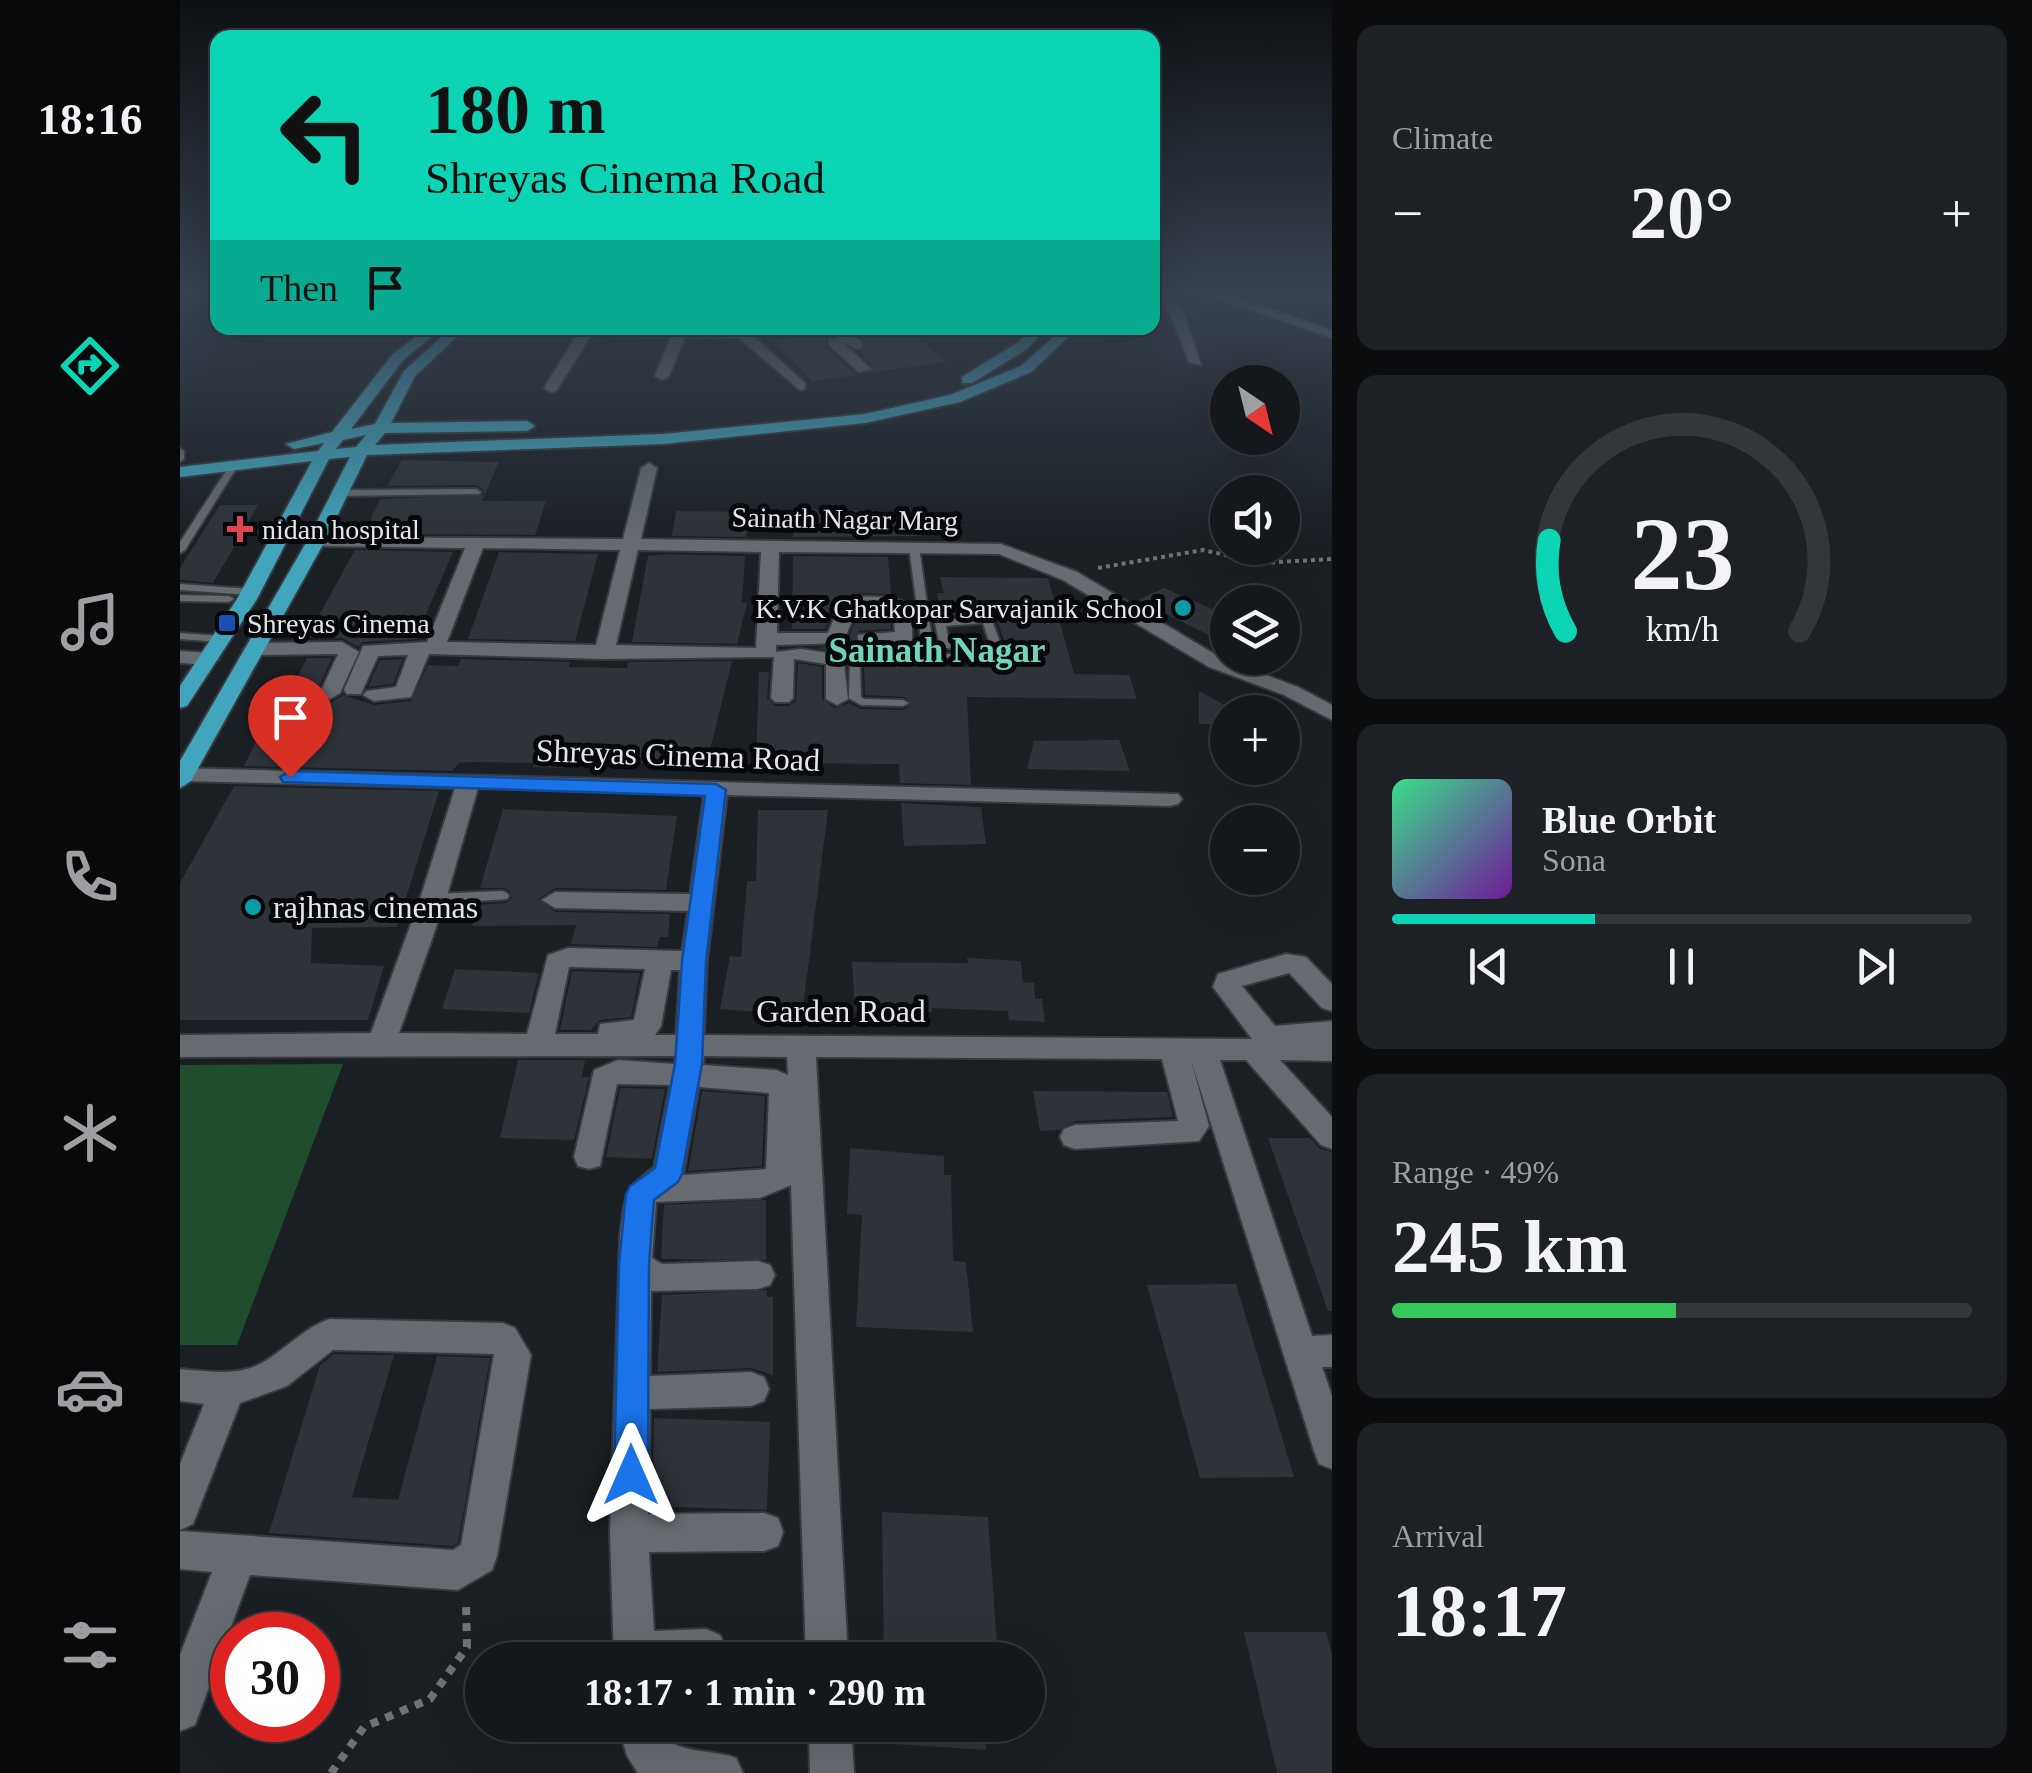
<!DOCTYPE html>
<meta charset="utf-8">
<style>
:root{--surface:#14171b;--page:#1d2024;--text:#f1f3f6;--muted:#9d9fa3;--line:#33363a;--accent:#0bd5b5}
body{margin:0;font-family:Georgia,serif;background:var(--page);color:var(--text);height:100vh;display:flex;flex-direction:column;font-size:38px;white-space:nowrap}
*{box-sizing:border-box;margin:0}
p{font-size:32px;color:var(--muted)}
.icon{flex:none;width:55px;height:55px;fill:none;stroke:currentColor;stroke-width:2;stroke-linecap:round;stroke-linejoin:round}
.map{position:relative;flex:1;overflow:hidden}
.details{display:flex;flex-direction:column;gap:25px;padding:25px;background:#0b0d0f;width:700px}
.details>*{flex:none}
.top-card{position:absolute;left:30px;top:30px;width:950px;height:305px;border-radius:20px;box-shadow:0 10px 40px #0002,0 0 0 2px var(--line);background:#0bd5b5;color:#111;overflow:hidden}
.needle{width:65px;rotate:145deg}
.buttons{position:absolute;left:1030px;top:365px;display:grid;gap:20px}
.buttons a{display:grid;place-items:center;width:90px;height:90px;border-radius:50%;background:var(--surface);box-shadow:0 10px 40px #0002,0 0 0 2px var(--line);font-size:50px}
.speed{position:absolute;left:30px;top:1612px;display:flex;gap:20px;font-size:50px;font-weight:700;text-align:center}
.speed>*{display:grid;place-content:center;width:130px;height:130px;border-radius:50%;background:var(--surface);box-shadow:0 10px 40px #0002,0 0 0 2px var(--line);line-height:1}
.speed .limit{border:15px solid #d22;background:#fff;color:#111}
.pin{position:absolute;display:grid;place-items:center;width:85px;height:85px;color:#fff;margin:-102px -42px;border-radius:50% 50% 50% 0;rotate:-45deg;box-shadow:0 0 10px #0007}
.pin .icon{rotate:45deg}
.me{position:absolute;width:110px;margin:-55px;rotate:0deg;stroke-linejoin:round;filter:drop-shadow(0 0 8px #0008)}
.turn{display:flex;align-items:center;gap:35px;height:210px;padding:0 50px;font-size:45px}
.turn .icon{width:130px;height:130px;stroke-width:2.5}
.turn b{display:block;font-size:70px;line-height:85px}
.then{display:flex;align-items:center;height:95px;padding:0 50px;background:#0003;gap:20px;font-size:38px}
.big{font-size:75px;font-weight:700;line-height:1.1}
.details .tile{flex:1;display:flex;flex-direction:column;justify-content:center;gap:15px;min-width:0;padding:0 35px;border-radius:20px;background:var(--page)}
.details .dial{align-items:center;gap:0}
.dial svg{height:260px;overflow:visible;fill:none;stroke:var(--line);stroke-width:7;stroke-linecap:round;text-anchor:middle}
.dial text{fill:var(--text);stroke:none}
.song{display:flex;align-items:center;gap:30px}
.cover{width:120px;height:120px;border-radius:15px;background:linear-gradient(135deg,hsl(150 70% 55%),hsl(280 70% 35%))}
.played{height:10px;border-radius:5px;background:linear-gradient(90deg,var(--accent) 35%,var(--line) 35%)}
.keys{display:flex;justify-content:space-around;direction:ltr}
.heat{display:flex;justify-content:space-between;align-items:center;font-size:55px;direction:ltr}
.charge{height:15px;border-radius:8px;background:linear-gradient(90deg,#34c759 49%,var(--line) 0)}
.trip{position:absolute;left:285px;top:1642px;width:580px;height:100px;border-radius:50px;background:var(--surface);box-shadow:0 10px 40px #0002,0 0 0 2px var(--line);font-weight:700;line-height:100px;text-align:center}
main{display:flex;flex:1;min-height:0}
.menu{display:flex;flex-direction:column;width:180px;justify-content:space-around;align-items:center;background:#08090b;color:var(--muted)}
.menu .icon{width:70px;height:70px}
.menu .current{color:var(--accent)}
.menu b{font-size:45px;color:var(--text)}
.map>svg:first-child{display:block}
</style>
<main>
<nav class="menu">
<b>18:16</b>
<svg class="icon current" aria-label="directions" viewBox="0 0 24 24"><path d="M12 3l9 9-9 9-9-9zM9 14v-3h6M13 9l2 2-2 2"/></svg>
<svg class="icon" aria-label="music" viewBox="0 0 24 24"><path d="M9 18V5l10-2v13"/><circle cx="6" cy="18" r="3"/><circle cx="16" cy="16" r="3"/></svg>
<svg class="icon" aria-label="phone" viewBox="0 0 24 24"><path d="M5 4h4l2 5-3 2q2 4 5 5l2-3 5 2v4C11 20 4 13 5 4z"/></svg>
<svg class="icon" aria-label="climate" viewBox="0 0 24 24"><path d="M12 3v18M4 7l16 10M4 17L20 7"/></svg>
<svg class="icon" aria-label="car" viewBox="0 0 24 24"><path d="M5 17H2v-5l4-1 3-4h7l3 4 3 1v5h-3M9 17h6M6 11h13"/><circle cx="7" cy="17" r="2"/><circle cx="17" cy="17" r="2"/></svg>
<svg class="icon" aria-label="filters" viewBox="0 0 24 24"><path d="M4 7h16M4 17h16"/><circle cx="9" cy="7" r="2"/><circle cx="15" cy="17" r="2"/></svg>
</nav>
<div class="map">
<svg width="1152" height="1773" viewBox="0 0 1152 1773">
<rect width="100%" height="100%" fill="#1a1f24"/>
<polygon fill="#1e4e2d" points="163,1064 57,1345 0,1345 0,1065"/>
<g fill="#2e3339">
<polygon points="665,328 725,328 766,362 693,372 694,366 679,352 685,350 684,339"/>
<polygon points="646,336 646,348 676,375 632,381 592,340"/>
<polygon points="222,460 319,462 302,501 366,501 355,535 184,534 200,499 304,495 303,489 296,485 207,486"/>
<polygon points="40,505 78,505 33,583 0,580 0,568"/>
<polygon points="612,509 737,512 742,536 613,537"/>
<polygon points="496,511 568,512 566,537 492,536"/>
<polygon points="175,550 273,552 235,639 183,642 178,647 162,638 127,637"/>
<polygon points="319,552 418,554 395,641 288,639"/>
<polygon points="489,554 565,556 562,603 567,603 557,644 452,642 468,556"/>
<polygon points="613,556 708,557 711,595 688,593 660,597 645,629 612,629"/>
<polygon points="760,577 868,578 894,674 949,675 957,699 787,697 791,785 720,783 719,764 576,763 579,672 589,672 587,698 595,706 609,706 616,701 618,663 642,667 642,699 655,708 669,703 681,709 723,710 732,704 725,697 685,695 684,665 830,668 830,665 853,665 862,659 853,651 827,650 817,619 809,614 760,616 757,593 764,593"/>
<polygon points="984,588 1048,616 1048,634 1037,639 958,600"/>
<polygon points="679,612 710,614 711,629 678,631 675,646 721,646 722,651 667,655 637,648 666,644"/>
<polygon points="127,658 152,658 137,691 138,696 152,702 163,695 194,705 231,701 248,665 278,666 281,659 390,662 389,667 447,668 448,662 552,661 526,766 386,760 384,768 353,767 354,763 292,762 279,763 272,771 64,766 94,704 104,704"/>
<polygon points="223,659 213,684 188,687 200,660"/>
<polygon points="1019,691 1058,712 1048,712 1048,724 1019,724"/>
<polygon points="939,740 950,771 847,769 854,741"/>
<polygon points="54,786 259,791 217,927 132,928 131,963 204,966 188,1020 0,1020 0,883"/>
<polygon points="721,803 801,807 806,844 724,846"/>
<polygon points="323,809 497,816 486,890 375,888 358,899 375,912 490,914 488,937 480,937 477,947 391,944 396,925 292,926 297,905 327,903 332,898 330,891 323,888 300,888"/>
<polygon points="578,810 648,810 622,1015 540,1009 550,956 561,957 567,881 576,881"/>
<polygon points="787,958 841,961 843,982 854,983 855,999 862,999 865,1022 829,1020 828,1011 752,1008 752,1012 675,1011 672,962 788,963"/>
<polygon points="275,969 359,973 349,1013 262,1009"/>
<polygon points="392,971 460,973 451,1017 420,1020 411,1030 380,1030"/>
<polygon points="338,1060 405,1060 402,1077 409,1077 394,1140 320,1138"/>
<polygon points="440,1088 485,1089 472,1159 426,1157"/>
<polygon points="522,1091 585,1096 582,1166 508,1171"/>
<polygon points="853,1091 987,1092 993,1117 895,1121 879,1130 860,1131"/>
<polygon points="1088,1138 1130,1138 1140,1149 1152,1152 1152,1311 1148,1311"/>
<polygon points="670,1148 764,1156 764,1175 771,1175 773,1261 786,1262 793,1332 676,1327 682,1215 667,1214"/>
<polygon points="586,1200 586,1260 481,1259 484,1205"/>
<polygon points="1056,1284 1114,1477 1020,1478 967,1285"/>
<polygon points="587,1290 587,1297 593,1297 593,1375 571,1368 477,1372 482,1295"/>
<polygon points="154,1354 214,1355 172,1497 218,1500 257,1356 310,1358 278,1543 272,1546 89,1533 140,1365"/>
<polygon points="474,1418 590,1422 587,1510 472,1506"/>
<polygon points="702,1512 808,1517 818,1660 704,1660"/>
<polygon points="1064,1632 1146,1632 1152,1654 1152,1773 1097,1773"/>
<polygon points="699,1725 804,1725 806,1750 698,1743"/>
</g>
<g fill="none" stroke-linecap="round" stroke-linejoin="round">
<g stroke="#373a3e" stroke-width="4">
<g id="lane">
<polygon points="0,448 4,451 4,459 0,462"/>
<polygon points="50,465 57,467 5,550 0,553 0,542"/>
<polygon points="296,489 301,492 299,494 161,496 156,493 161,490"/>
<polygon points="734,544 739,547 754,654 813,654 803,623 766,626 769,642 792,646 792,650 788,651 760,647 755,623 760,620 807,617 812,620 824,654 853,655 859,658 853,661 680,661 681,697 684,699 723,700 729,703 723,706 681,705 669,698 670,656 743,654 729,547"/>
<polygon points="0,584 71,589 76,592 71,595 0,590"/>
<polygon points="0,595 49,596 54,599 49,602 0,601"/>
<polygon points="0,633 41,636 46,639 41,642 0,639"/>
<polygon points="322,891 327,893 329,896 327,899 253,904 246,899 253,894"/>
</g>
</g>
<g stroke="#373a3e" stroke-width="4">
<g id="street">
<polygon points="976,296 989,296 1004,315 1021,365 1009,362 991,316"/>
<polygon points="1141,296 1152,296 1152,302"/>
<polygon points="248,328 658,328 682,342 682,348 677,349 660,340 691,369 679,372 649,345 649,339 658,339 647,332 574,337 625,383 625,389 620,390 559,338 505,337 489,376 482,380 475,376 491,337 411,335 376,391 371,392 364,388 397,335 255,332"/>
<path d="M 469,463 L 477,468 L 461,539 L 821,544 L 897,572 L 1043,659 L 1118,687 L 1152,705 L 1152,720 L 1104,695 L 1029,667 L 883,580 L 819,554 L 599,552 L 597,633 L 648,633 L 661,601 C 680,594 716,595 732,606 L 732,642 L 678,643 L 678,635 L 715,632 L 713,611 L 677,608 L 663,643 L 596,645 L 596,652 L 621,649 L 663,655 L 668,699 L 657,705 L 646,699 L 646,664 L 614,659 L 613,698 L 609,702 L 595,702 L 591,698 L 594,657 L 424,659 L 249,654 L 231,697 L 194,701 L 183,695 L 187,691 L 216,687 L 228,655 L 198,656 L 181,694 L 167,694 L 164,690 L 183,646 L 247,642 L 285,548 L 136,546 L 130,545 L 130,537 L 443,539 L 461,468 ZM 303,548 L 440,550 L 416,645 L 267,642 ZM 458,550 L 581,552 L 576,648 L 436,645 Z"/>
<polygon points="162,642 179,652 160,693 150,699 140,693 158,654 74,655 64,649 74,643"/>
<polygon points="0,651 29,653 39,659 29,665 0,663"/>
<path d="M 0,768 L 998,794 L 1002,799 L 998,804 L 990,806 L 547,795 L 527,961 L 524,1035 L 1072,1039 L 1033,987 L 1038,974 L 1106,954 L 1126,957 L 1152,984 L 1152,1011 L 1142,1008 L 1109,973 L 1062,986 L 1095,1026 L 1152,1021 L 1152,1061 L 1100,1060 L 1152,1117 L 1152,1149 L 1141,1145 L 1066,1060 L 1040,1060 L 1132,1336 L 1152,1335 L 1152,1367 L 1142,1367 L 1152,1396 L 1152,1469 L 1139,1464 L 1134,1451 L 1011,1060 L 1029,1126 L 1019,1141 L 895,1149 L 884,1145 L 880,1137 L 884,1129 L 895,1125 L 998,1121 L 982,1059 L 636,1057 L 668,1660 L 626,1660 L 611,1185 L 580,1198 L 476,1202 L 472,1258 L 482,1264 L 578,1261 L 590,1265 L 595,1275 L 590,1285 L 578,1289 L 471,1291 L 470,1376 L 571,1372 L 584,1377 L 589,1389 L 584,1401 L 571,1406 L 470,1409 L 468,1514 L 584,1513 L 598,1518 L 603,1532 L 598,1546 L 584,1551 L 469,1552 L 474,1631 L 526,1629 L 540,1635 L 546,1649 L 542,1660 L 434,1660 L 430,1533 L 440,1236 C 445,1199 442,1190 474,1167 L 490,1085 L 437,1084 L 420,1166 L 409,1169 L 398,1166 L 394,1157 L 414,1070 L 438,1060 L 495,1064 L 495,1056 L 0,1057 L 0,1035 L 191,1033 L 240,899 L 275,788 L 4,781 L 0,780 ZM 298,788 L 524,794 L 510,894 L 375,892 L 362,900 L 375,908 L 508,911 L 502,951 L 388,948 L 368,955 L 347,1034 L 219,1033 L 266,899 ZM 389,967 L 465,969 L 454,1020 L 420,1024 L 418,1034 L 375,1034 ZM 491,970 L 500,970 L 496,1035 L 475,1035 L 481,1026 ZM 524,1056 L 607,1057 L 608,1075 L 596,1070 L 523,1065 ZM 519,1087 L 589,1093 L 586,1169 L 503,1175 Z"/>
<path d="M 150,1319 L 323,1323 L 335,1328 L 351,1355 L 317,1556 L 312,1570 L 278,1590 L 70,1575 L 15,1725 L 0,1731 L 0,1655 L 32,1572 L 0,1569 L 0,1531 L 273,1550 L 281,1545 L 314,1354 L 153,1350 L 107,1386 L 60,1403 L 13,1524 L 0,1530 L 0,1464 L 24,1404 L 0,1401 L 0,1369 C 24,1371 55,1376 78,1365 C 104,1352 121,1329 150,1319 Z"/>
<path d="M 438,1725 L 480,1725 C 486,1756 532,1748 556,1758 L 563,1773 L 458,1773 L 447,1756 Z"/>
<polygon points="629,1725 671,1725 674,1773 630,1773"/>
</g>
</g>
<g stroke="#373a3e" stroke-width="4">
<polygon id="secondary" points="1030,296 1049,296 1152,330 1152,338"/>
</g>
<g stroke="#373a3e" stroke-width="4">
<g id="primary">
<path d="M 247,328 L 262,328 L 223,360 L 171,429 L 195,424 L 224,371 L 272,328 L 286,328 L 235,376 L 211,423 L 347,421 L 355,426 L 347,431 L 205,433 L 195,445 L 483,434 L 685,414 L 770,395 L 841,366 L 884,328 L 898,328 L 851,372 L 780,402 L 685,423 L 483,444 L 187,455 L 145,541 L 11,781 L 0,788 L 0,761 L 127,541 L 170,457 L 149,459 L 77,599 L 7,706 L 0,708 L 0,686 L 57,599 L 132,461 L 0,477 L 0,467 L 138,451 L 144,443 L 114,449 L 106,444 L 152,432 L 213,354 ZM 186,435 L 176,447 L 156,449 L 163,440 Z"/>
<polygon points="852,328 866,328 847,349 792,383 782,383 782,377 837,343"/>
</g>
</g>
<polyline stroke="#6f7377" stroke-width="4" stroke-dasharray="4 4" stroke-linecap="butt" points="918,568 1023,550 1082,563 1152,559"/>
<polyline stroke="#6f7377" stroke-width="8" stroke-dasharray="8 8" stroke-linecap="butt" points="151,1773 184,1727 250,1699 287,1647 286,1602"/>
<use href="#lane" fill="#666b71" fill-rule="evenodd"/>
<use href="#street" fill="#666b71" fill-rule="evenodd"/>
<use href="#secondary" fill="#538897" fill-rule="evenodd"/>
<use href="#primary" fill="#40a5bd" fill-rule="evenodd"/>
</g>
<linearGradient id="sky" x2="0" y2="1"><stop stop-color="#0e1114"/><stop offset="0.54" stop-color="#384250"/><stop offset="1" stop-color="#384250" stop-opacity="0"/></linearGradient>
<rect width="1152" height="544" fill="url(#sky)"/>
<polygon fill="#1a73e8" stroke="#114b97" stroke-width="2.5" points="110,771 536,784 546,790 526,961 522,1064 502,1174 498,1182 474,1200 469,1264 468,1475 463,1487 451,1492 439,1487 434,1475 439,1264 446,1194 450,1186 475,1168 495,1064 502,961 525,796 103,782 100,777"/>
<path fill="#e0444e" stroke="#07080b" stroke-width="4" d="M55 514h10v10h10v10h-10v10h-10v-10h-10v-10h10z"/>
<g fill="#0f9aa8" stroke="#07080b" stroke-width="4">
<circle cx="1003" cy="608" r="10"/>
<circle cx="73" cy="907" r="10"/>
</g>
<rect fill="#1a4fb4" stroke="#07080b" stroke-width="4" x="37" y="613" width="20" height="20" rx="5"/>
<g text-anchor="middle" dominant-baseline="central" stroke-width="10" stroke-linejoin="round" paint-order="stroke">
<g font-size="28" fill="#e3e6ea" stroke="#07080b">
<text transform="translate(665 519) rotate(1)">Sainath Nagar Marg</text>
</g>
<g font-size="28" fill="#e3e6ea" stroke="#07080b" text-anchor="start">
<text x="82" y="529">nidan hospital</text>
<text x="983" y="608" text-anchor="end">K.V.K Ghatkopar Sarvajanik School</text>
<text x="67" y="623">Shreyas Cinema</text>
</g>
<g font-size="32" fill="#e3e6ea" stroke="#07080b">
<text transform="translate(498 755) rotate(2)">Shreyas Cinema Road</text>
<text x="661" y="1011">Garden Road</text>
</g>
<g font-size="32" fill="#e3e6ea" stroke="#07080b" text-anchor="start">
<text x="93" y="907">rajhnas cinemas</text>
</g>
<g font-size="35" font-weight="bold" fill="#71d4bd" stroke="#07080b">
<text x="757" y="650">Sainath Nagar</text>
</g>
</g>
</svg>
<div class="buttons">
<a><svg class="needle" viewBox="-14 -14 28 28"><path d="M0-13l5 13h-10z" fill="#e53935"/><path d="M0 13l5-13h-10z" fill="#9d9fa3"/></svg></a>
<a><svg class="icon" aria-label="sound" viewBox="0 0 24 24"><path d="M4 9h4l5-4v14l-5-4H4zM17 9q2 3 0 6"/></svg></a>
<a><svg class="icon" aria-label="layers" viewBox="0 0 24 24"><path d="M12 4l9 5-9 5-9-5zM3 14l9 5 9-5"/></svg></a>
<a>+</a>
<a>−</a>
</div>
<div class="speed"><div class="limit">30</div></div>
<div class="pin" style="left:110px;top:777px;background:#d93025"><svg class="icon" aria-label="arrive" viewBox="0 0 24 24"><path d="M6 21V4h12l-3 4 3 4H6"/></svg></div>
<svg class="me" style="left:451px;top:1475px" viewBox="-20 -20 40 40"><path d="M0-17L14 15 0 8-14 15z" fill="#1a73e8" stroke="#fff" stroke-width="4"/></svg>
<div class="trip">18:17 · 1 min · 290 m</div>
<div class="top-card">
<div class="turn"><svg class="icon" aria-label="left" viewBox="0 0 24 24"><path d="M17 20v-9H6M10 6l-5 5 5 5"/></svg><div><b>180 m</b>Shreyas Cinema Road</div></div>
<div class="then">Then<svg class="icon" aria-label="arrive" viewBox="0 0 24 24"><path d="M6 21V4h12l-3 4 3 4H6"/></svg></div>
</div>
</div>
<section class="details">
<div class="tile"><p>Climate</p>
<div class="heat"><a>−</a><b class="big">20°</b><a>+</a></div>
</div>
<div class="tile dial"><svg viewBox="0 0 100 80">
<path d="M14 69A42 42 0 1 1 86 69"/>
<path d="M14 69A42 42 0 0 1 9 41" stroke="#0bd5b5"/>
<text x="50" y="56" font-size="32" font-weight="700">23</text>
<text x="50" y="72" font-size="11">km/h</text>
</svg></div>
<div class="tile">
<div class="song"><i class="cover"></i><div><b>Blue Orbit</b><p>Sona</p></div></div>
<div class="played"></div>
<div class="keys"><svg class="icon" aria-label="previous" viewBox="0 0 24 24"><path d="M18 5L8 12l10 7zM5 5v14"/></svg><svg class="icon" aria-label="pause" viewBox="0 0 24 24"><path d="M8 5v14M16 5v14"/></svg><svg class="icon" aria-label="next" viewBox="0 0 24 24"><path d="M6 5l10 7-10 7zM19 5v14"/></svg></div>
</div>
<div class="tile"><p>Range · 49%</p><b class="big">245 km</b><div class="charge"></div></div>
<div class="tile"><p>Arrival</p><b class="big">18:17</b></div>
</section>
</main>
